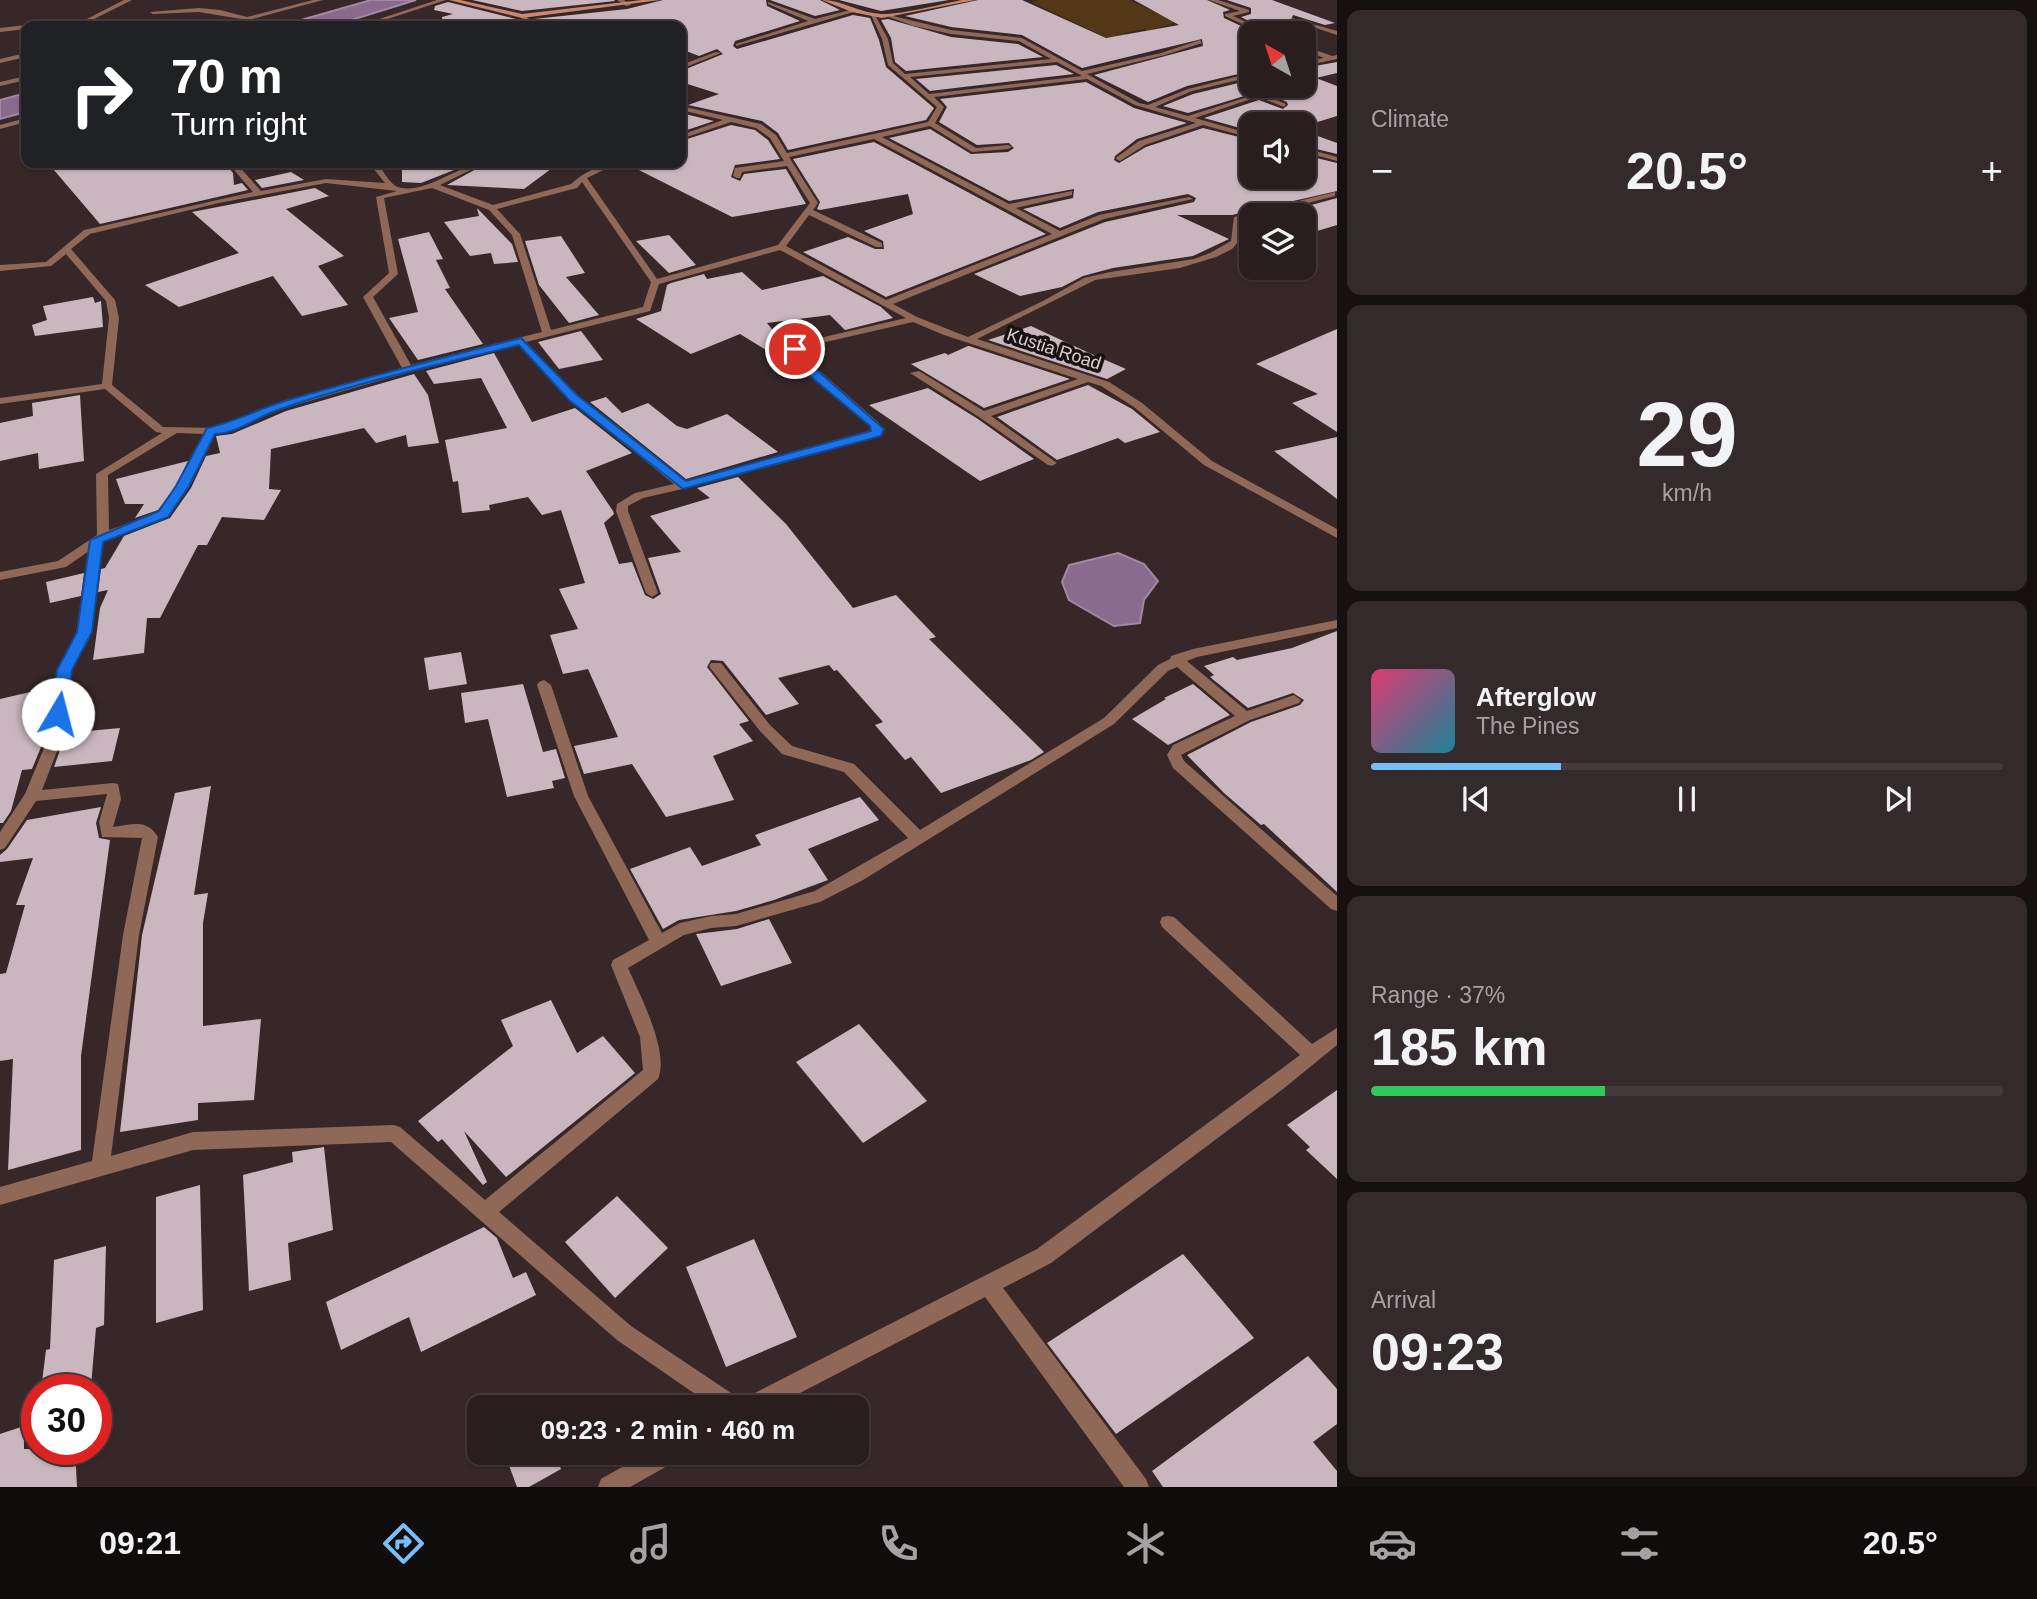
<!DOCTYPE html>
<meta charset="utf-8">
<style>
:root{--surface:#291d1e;--page:#352a2b;--text:#f1f3f6;--muted:#a5a2a4;--line:#453b3c;--accent:#76c0f7}
body{margin:0;font-family:Helvetica,sans-serif;background:var(--page);color:var(--text);height:100vh;display:flex;flex-direction:column;font-size:26px;white-space:nowrap}
*{box-sizing:border-box;margin:0}
p{font-size:23px;color:var(--muted)}
.icon{flex:none;width:38px;height:38px;fill:none;stroke:currentColor;stroke-width:2;stroke-linecap:round;stroke-linejoin:round}
.map{position:relative;flex:1;overflow:hidden}
.details{display:flex;flex-direction:column;gap:10px;padding:10px;background:#171010;width:700px}
.details>*{flex:none}
.top-card{position:absolute;left:21px;top:21px;width:665px;height:147px;border-radius:14px;box-shadow:0 2px 5px #0004,0 0 0 2px var(--line);background:#202124;color:#fff;overflow:hidden}
.needle{width:46px;rotate:321deg}
.buttons{position:absolute;left:1239px;top:21px;display:grid;gap:14px}
.buttons a{display:grid;place-items:center;width:77px;height:77px;border-radius:14px;background:var(--surface);box-shadow:0 2px 5px #0004,0 0 0 2px var(--line);font-size:35px}
.speed{position:absolute;left:21px;top:1374px;display:flex;gap:14px;font-size:35px;font-weight:700;text-align:center}
.speed>*{display:grid;place-content:center;width:91px;height:91px;border-radius:50%;background:var(--surface);box-shadow:0 2px 5px #0004,0 0 0 2px var(--line);line-height:1}
.speed .limit{border:10px solid #d22;background:#fff;color:#111}
.pin{position:absolute;display:grid;place-items:center;width:60px;height:60px;color:#fff;margin:-30px;border:4px solid #fff;border-radius:50%;box-shadow:0 2px 7px #0007}
.me{position:absolute;width:77px;margin:-38px;rotate:8deg;stroke-linejoin:round;filter:drop-shadow(0 0 5px #0008)}
.turn{display:flex;align-items:center;gap:24px;height:147px;padding:0 35px;font-size:32px}
.turn .icon{width:91px;height:91px;stroke-width:2.5}
.turn b{display:block;font-size:49px;line-height:60px}
.big{font-size:52px;font-weight:800;line-height:1.1}
.details .card{flex:1;display:flex;flex-direction:column;justify-content:center;gap:10px;min-width:0;padding:0 24px;border-radius:14px;background:var(--page)}
.details .dial{align-items:center;gap:0}
.dial b{font-size:91px;line-height:1}
.song{display:flex;align-items:center;gap:21px}
.cover{width:84px;height:84px;border-radius:10px;background:linear-gradient(135deg,hsl(340 70% 55%),hsl(190 70% 35%))}
.played{height:7px;border-radius:4px;background:linear-gradient(90deg,var(--accent) 30%,var(--line) 30%)}
.keys{display:flex;justify-content:space-around;direction:ltr}
.heat{display:flex;justify-content:space-between;align-items:center;font-size:38px;direction:ltr}
.charge{height:10px;border-radius:5px;background:linear-gradient(90deg,#34c759 37%,var(--line) 0)}
.trip{position:absolute;left:467px;top:1395px;width:402px;height:70px;border-radius:14px;background:var(--surface);box-shadow:0 2px 5px #0004,0 0 0 2px var(--line);font-weight:800;line-height:70px;text-align:center}
.menu{display:flex;height:112px;justify-content:space-around;align-items:center;background:#100c0c;color:var(--muted)}
.menu .icon{width:49px;height:49px}
.menu .selected{color:var(--accent)}
.menu b{font-size:32px;color:var(--text)}
main{display:flex;flex:1;min-height:0}
.map>svg:first-child{display:block}
</style>
<main>
<div class="map">
<svg width="1337" height="1487" viewBox="0 0 1337 1487">
<rect width="100%" height="100%" fill="#372728"/>
<polygon fill="#523817" points="1040,0 1129,0 1176,22 1148,31 1144,29 1124,33 1129,37 1114,41 1031,2"/>
<g fill="#8b6a8f" stroke="#a388a2" stroke-width="2">
<polygon points="371,0 416,0 332,26 280,26"/>
<polygon points="26,93 26,112 0,119 0,100"/>
<polygon points="1118,553 1144,564 1158,581 1144,600 1140,623 1114,626 1069,600 1062,582 1069,565"/>
</g>
<g fill="#c9b6be">
<polygon points="472,0 614,0 615,1 522,11"/>
<polygon points="663,0 766,0 767,6 800,21 735,41 733,46 737,49 853,15 870,18 879,40 886,67 934,108 926,120 788,150 778,133 762,121 688,105 719,94 681,82 681,71 723,54 717,49 699,56 681,49 681,26 542,26 534,19 627,9"/>
<polygon points="770,0 820,0 840,10 815,16"/>
<polygon points="839,0 949,0 881,11"/>
<polygon points="978,0 1022,0 1106,38 1179,25 1134,0 1207,0 1230,10 1223,12 1224,18 1256,33 1251,33 1251,71 1187,86 1148,102 1094,75 1203,46 1202,39 1082,68 1022,35 951,27 905,16"/>
<polygon points="1227,0 1272,0 1335,23 1325,25 1293,15 1290,22 1309,28 1272,33 1241,17 1251,14 1251,8"/>
<polygon points="448,2 520,20 528,26 443,26 442,17 453,14 434,10 435,6"/>
<polygon points="888,19 951,37 1018,44 1043,57 906,71 895,62 891,38 881,20"/>
<polygon points="1337,62 1337,73 1316,78 1337,86 1337,116 1311,124 1251,124 1251,131 1204,118 1259,100 1283,109 1288,105 1287,102 1261,91 1188,113 1163,106 1193,94 1251,80 1251,86 1304,86 1304,68"/>
<polygon points="1056,65 1074,74 930,91 916,79"/>
<polygon points="1086,82 1134,108 1187,123 1137,139 1115,156 1114,160 1119,163 1146,147 1203,128 1251,140 1251,177 1278,177 1304,187 1304,155 1337,163 1337,191 1232,215 1177,215 1229,239 1193,256 1113,268 1083,276 1062,287 1020,296 974,274 1105,222 1194,202 1196,198 1188,194 1098,212 1060,228 1023,209 1073,198 1074,189 1009,201 889,138 930,129 971,154 1008,152 1014,148 1009,143 977,145 939,122 947,107 940,99"/>
<polygon points="681,113 714,121 681,132"/>
<polygon points="731,125 755,130 768,140 780,159 735,165 731,177 740,181 744,174 786,169 806,204 732,217 625,163 681,163 681,141"/>
<polygon points="1304,131 1337,143 1337,154 1304,146"/>
<polygon points="874,142 1046,234 886,297 803,252 848,237 875,249 884,249 883,241 864,231 913,214 908,194 820,210 817,209 820,202 793,159"/>
<polygon points="48,163 225,163 233,173 234,185 242,183 248,190 100,224"/>
<polygon points="402,163 472,163 421,183 402,182"/>
<polygon points="487,163 559,163 524,189 447,185"/>
<polygon points="291,172 304,180 262,188 255,180"/>
<polygon points="315,188 329,196 286,209 344,256 318,266 348,305 302,316 273,276 179,307 145,285 239,253 192,212"/>
<polygon points="1337,198 1337,225 1304,235 1304,207"/>
<polygon points="477,208 512,244 518,262 494,264 491,253 470,256 444,222 479,216"/>
<polygon points="429,232 443,259 436,260 450,288 445,289 483,344 418,360 389,318 418,312 398,239"/>
<polygon points="669,235 696,265 669,273 636,241"/>
<polygon points="561,236 585,273 566,277 599,315 569,323 539,285 525,241"/>
<polygon points="742,272 762,290 823,276 881,307 893,318 845,330 830,315 767,323 788,349 786,355 802,372 740,334 691,354 636,319 661,311 667,285 671,283 704,274 707,279"/>
<polygon points="93,297 95,303 101,301 103,327 35,336 32,325 47,320 43,306"/>
<polygon points="1031,326 1087,352 1126,369 1107,379 988,340"/>
<polygon points="1337,329 1337,432 1292,403 1318,394 1256,364"/>
<polygon points="581,331 603,360 559,369 538,342"/>
<polygon points="968,346 969,346 1070,379 984,408 911,364 945,353 948,355"/>
<polygon points="494,353 532,422 575,408 632,453 586,471 613,511 614,514 604,523 619,564 632,562 645,595 653,599 661,594 648,558 681,552 650,516 710,498 697,488 738,477 786,524 853,608 896,595 936,637 929,639 1044,752 1031,760 941,793 911,757 905,760 875,725 883,722 837,670 834,671 829,665 778,678 799,704 766,715 723,661 711,660 707,667 749,721 739,724 753,741 713,756 734,800 666,817 632,764 584,774 574,746 618,737 588,669 563,674 550,635 578,629 559,589 585,583 561,510 542,515 528,497 489,505 490,510 462,513 458,481 453,482 445,440 507,428 481,378 434,384 426,371"/>
<polygon points="414,374 428,395 439,443 408,447 406,435 376,443 364,428 271,449 269,489 281,490 264,520 222,517 207,545 198,545 160,618 147,618 144,653 93,660 100,608 108,590 98,592 101,569 105,568 124,536 170,518 191,488 206,456 220,453 216,436 232,434 286,411"/>
<polygon points="1088,385 1132,409 1160,432 1125,443 1118,438 1057,460 997,417"/>
<polygon points="928,388 978,419 1034,459 980,481 869,405"/>
<polygon points="80,395 84,461 39,469 38,453 0,461 0,423 33,416 32,403"/>
<polygon points="606,397 622,413 648,403 677,426 687,429 727,414 778,452 686,479 590,402"/>
<polygon points="1337,437 1337,499 1274,451"/>
<polygon points="188,461 176,486 158,510 135,518 144,504 125,504 116,479"/>
<polygon points="84,573 81,596 50,603 46,582"/>
<polygon points="1337,631 1337,892 1264,824 1261,825 1224,793 1187,755 1251,722 1300,705 1304,700 1293,693 1248,708 1210,677 1214,675 1204,666 1233,657 1237,660 1292,648"/>
<polygon points="461,652 467,684 429,690 424,658"/>
<polygon points="523,684 543,752 556,749 565,778 552,781 554,788 507,797 488,719 465,723 461,693"/>
<polygon points="1193,684 1230,715 1168,745 1132,719 1166,699 1164,698"/>
<polygon points="39,690 43,736 46,735 32,769 22,770 11,811 3,823 0,823 0,699"/>
<polygon points="120,728 112,761 54,767 66,733"/>
<polygon points="211,786 194,895 208,893 203,923 203,1026 261,1019 254,1100 198,1103 198,1120 120,1132 142,935 175,793"/>
<polygon points="860,797 879,820 808,849 828,880 774,900 736,911 679,920 663,929 630,869 690,847 702,866 761,845 755,835"/>
<polygon points="101,807 96,823 99,838 110,840 81,1056 81,1150 8,1170 13,1059 0,1061 0,974 6,973 25,905 16,905 33,858 0,862 0,855 7,849 27,820"/>
<polygon points="769,919 792,963 721,986 696,934 737,929"/>
<polygon points="551,1000 577,1053 603,1036 635,1073 506,1177 464,1131 487,1182 483,1185 442,1139 438,1142 418,1121 513,1046 501,1020"/>
<polygon points="859,1024 927,1101 863,1143 796,1062"/>
<polygon points="1337,1090 1337,1179 1306,1150 1310,1147 1287,1125"/>
<polygon points="324,1147 333,1230 288,1243 291,1280 249,1291 243,1175 293,1162 292,1152"/>
<polygon points="200,1185 203,1310 156,1323 156,1197"/>
<polygon points="617,1196 668,1248 615,1298 565,1242"/>
<polygon points="484,1227 497,1238 513,1278 526,1272 536,1295 421,1352 409,1317 341,1350 326,1302"/>
<polygon points="754,1239 797,1337 726,1367 686,1267"/>
<polygon points="106,1246 104,1325 96,1328 91,1386 74,1390 41,1390 46,1350 50,1349 54,1260"/>
<polygon points="1183,1254 1254,1338 1116,1434 1047,1343"/>
<polygon points="1308,1356 1337,1389 1337,1424 1313,1442 1337,1471 1337,1487 1163,1487 1152,1471"/>
<polygon points="24,1426 24,1449 75,1449 77,1487 0,1487 0,1434"/>
<polygon points="504,1452 554,1452 561,1469 529,1487 517,1487"/>
</g>
<g fill="none" stroke-linecap="round" stroke-linejoin="round">
<g fill="#906857" fill-rule="evenodd">
<polygon points="124,0 132,0 80,26 73,26"/>
<polygon points="26,53 26,57 0,63 0,59"/>
</g>
<g fill="#906857" fill-rule="evenodd">
<polygon points="313,0 323,0 226,26 217,26 241,19 199,12 153,14 150,12 199,8 220,10 247,17"/>
<polygon points="437,0 446,0 366,26 358,26"/>
<polygon points="617,0 624,0 631,5 626,6"/>
<polygon points="1209,0 1218,0 1249,10 1249,12 1233,16 1270,33 1262,33 1225,16 1225,14 1240,11"/>
<polygon points="768,2 815,19 854,9 857,11 736,46 736,44 808,21 768,4"/>
<polygon points="522,14 538,25 539,26 532,26 520,17"/>
<path d="M 871,15 L 875,15 L 888,39 L 893,63 L 905,74 L 1051,59 L 1019,41 L 951,34 L 914,26 L 889,17 L 889,15 L 951,30 L 1022,38 L 1082,71 L 1161,53 L 1200,40 L 1202,43 L 1165,55 L 1087,74 L 1139,103 L 1148,105 L 1188,89 L 1251,73 L 1251,77 L 1192,91 L 1155,107 L 1188,116 L 1260,93 L 1286,104 L 1284,107 L 1259,97 L 1254,98 L 1195,118 L 1251,134 L 1251,138 L 1203,125 L 1145,145 L 1120,161 L 1116,159 L 1117,157 L 1139,141 L 1196,123 L 1135,105 L 1087,79 L 934,97 L 944,107 L 935,123 L 976,148 L 1008,145 L 1012,147 L 1008,149 L 972,152 L 930,126 L 882,137 L 1009,204 L 1072,191 L 1072,195 L 1016,208 L 1060,231 L 1099,215 L 1189,197 L 1193,199 L 1104,219 L 893,304 L 917,317 L 968,337 L 1043,301 L 1084,278 L 1110,272 L 1194,259 L 1210,253 L 1231,241 L 1234,217 L 1335,192 L 1335,196 L 1261,215 L 1251,215 L 1251,218 L 1241,220 L 1239,241 L 1232,249 L 1216,257 L 1180,268 L 1095,280 L 977,339 L 1109,382 L 1142,403 L 1212,461 L 1337,529 L 1337,538 L 1204,465 L 1134,407 L 1101,386 L 1088,382 L 991,416 L 1057,463 L 1052,466 L 1048,465 L 979,417 L 910,373 L 919,371 L 984,411 L 1078,379 L 944,335 L 913,322 L 804,347 L 799,353 L 878,422 L 883,429 L 881,435 L 687,488 L 643,498 L 628,506 L 628,511 L 658,593 L 652,597 L 646,593 L 616,511 L 617,504 L 635,493 L 674,484 L 569,399 L 518,344 C 438,364 358,386 279,410 C 259,416 236,434 214,434 L 189,487 L 168,516 L 102,542 L 91,632 L 71,670 L 63,736 L 42,790 L 113,783 L 118,784 L 121,799 L 113,827 C 133,825 146,818 158,837 L 139,935 L 111,1156 L 193,1132 L 394,1125 L 400,1127 L 485,1200 L 643,1070 L 640,1037 L 611,965 L 613,960 L 649,940 L 574,796 L 537,685 L 539,682 L 544,680 L 551,685 L 588,796 L 662,933 L 680,923 L 711,916 L 736,914 L 815,891 L 908,838 L 844,772 L 782,754 L 760,731 L 711,669 L 709,666 L 711,663 L 721,663 L 770,725 L 792,746 L 854,764 L 920,830 L 1104,718 L 1158,665 L 1170,659 L 1171,656 L 1193,649 L 1337,620 L 1337,628 L 1197,657 L 1187,661 L 1247,711 L 1294,695 L 1301,700 L 1299,703 L 1250,720 L 1181,755 L 1184,761 L 1337,896 L 1337,911 L 1331,909 L 1173,768 L 1167,755 L 1173,745 L 1235,716 L 1177,667 L 1168,671 L 1114,724 L 863,880 L 820,902 L 736,926 L 711,928 L 684,935 L 628,968 C 639,993 670,1052 658,1079 L 499,1212 L 631,1326 L 740,1399 L 742,1404 L 743,1399 L 1037,1249 L 1300,1055 L 1162,927 L 1160,922 L 1162,917 L 1168,916 L 1174,917 L 1312,1044 L 1337,1028 L 1337,1045 L 1283,1089 L 1051,1263 L 1003,1288 L 1146,1479 L 1149,1487 L 1124,1487 L 985,1297 L 773,1407 L 714,1407 L 617,1340 L 391,1142 L 193,1150 L 0,1205 L 0,1187 L 92,1161 L 123,935 L 142,838 L 102,837 L 99,822 L 107,794 L 36,801 L 5,848 L 0,850 L 0,832 L 25,794 L 49,736 L 57,670 L 79,632 L 89,551 L 66,567 L 0,580 L 0,572 L 58,561 L 97,535 L 96,474 L 162,433 L 156,432 L 105,389 L 0,404 L 0,398 L 102,384 L 109,318 L 106,301 L 66,254 L 51,266 L 0,271 L 0,265 L 46,262 L 84,230 L 253,192 L 228,163 L 236,163 L 261,191 L 326,179 L 385,183 L 369,163 L 377,163 C 382,169 388,180 394,185 C 419,200 459,163 485,163 L 440,185 L 493,205 L 571,184 C 583,173 601,163 618,163 L 587,178 L 657,279 L 778,245 L 810,203 L 787,166 L 742,172 L 740,178 L 737,178 L 733,176 L 735,168 L 784,161 L 770,138 L 756,128 L 731,122 L 681,139 L 681,135 L 723,120 L 681,110 L 681,106 L 761,124 L 776,135 L 787,153 L 928,122 L 937,107 L 888,65 L 882,39 ZM 1057,62 L 1082,76 L 929,94 L 910,77 ZM 874,139 L 1052,234 L 886,300 L 786,246 L 809,215 L 876,247 L 882,247 L 882,243 L 813,210 L 818,203 L 789,157 ZM 582,182 L 651,282 L 643,307 L 551,330 L 520,234 L 497,209 L 577,188 ZM 326,183 L 397,191 L 376,197 L 389,273 L 363,297 L 402,368 L 267,407 L 218,428 L 163,427 L 112,385 L 119,318 L 115,300 L 71,249 L 90,234 L 219,203 ZM 432,188 L 489,210 L 512,235 L 542,332 L 411,365 L 373,297 L 398,274 L 384,198 ZM 780,250 L 906,318 L 798,343 L 788,353 L 870,426 L 872,431 L 685,482 L 577,395 L 526,342 L 650,311 L 659,284 ZM 177,433 L 204,434 L 178,487 L 160,512 L 109,530 L 108,475 Z"/>
<polygon points="1292,18 1337,31 1337,35 1292,20"/>
<polygon points="50,23 52,26 31,26"/>
<polygon points="26,26 26,29 0,32 0,28 26,25 29,26"/>
<polygon points="1304,46 1332,56 1337,55 1337,59 1304,66 1304,62 1324,58 1304,50"/>
<polygon points="716,52 721,53 681,69 681,65"/>
<polygon points="26,76 26,80 0,86 0,82"/>
<polygon points="26,118 26,122 0,129 0,125"/>
<polygon points="1304,148 1337,157 1337,161 1304,152"/>
<polygon points="648,1452 681,1452 678,1460 630,1487 598,1487 601,1479"/>
</g>
<g fill="#c8886e" fill-rule="evenodd">
<polygon points="449,0 460,0 522,14 642,0 660,0 522,18"/>
<path d="M 822,0 C 842,0 860,13 881,14 C 901,15 941,4 962,0 L 975,0 L 882,18 L 852,12 Z"/>
</g>
</g>
<path fill="#1a73e8" stroke="#114b97" stroke-width="2" d="M 521,338 L 577,395 L 686,481 L 871,431 L 870,426 L 791,360 L 791,346 L 799,346 L 801,356 L 884,429 L 881,436 L 683,489 L 569,400 L 519,345 C 438,365 354,383 275,411 C 256,418 235,434 215,434 L 189,486 L 168,517 L 103,542 L 92,632 L 72,670 L 66,714 L 64,718 L 53,718 L 51,714 L 57,670 L 77,632 L 90,540 L 159,511 L 176,486 L 207,428 C 235,422 260,408 288,400 C 365,378 443,357 521,338 Z"/>
<g text-anchor="middle" dominant-baseline="central" stroke-width="7" stroke-linejoin="round" paint-order="stroke">
<g font-size="18" fill="#dacfcf" stroke="#1a1212">
<text transform="translate(1054 349) rotate(18)">Kustia Road</text>
</g>
</g>
</svg>
<div class="buttons">
<a><svg class="needle" viewBox="-14 -14 28 28"><path d="M0-13l5 13h-10z" fill="#e53935"/><path d="M0 13l5-13h-10z" fill="#a5a2a4"/></svg></a>
<a><svg class="icon" aria-label="sound" viewBox="0 0 24 24"><path d="M4 9h4l5-4v14l-5-4H4zM17 9q2 3 0 6"/></svg></a>
<a><svg class="icon" aria-label="layers" viewBox="0 0 24 24"><path d="M12 4l9 5-9 5-9-5zM3 14l9 5 9-5"/></svg></a>
</div>
<div class="speed"><div class="limit">30</div></div>
<div class="pin" style="left:795px;top:349px;background:#d93025"><svg class="icon" aria-label="arrive" viewBox="0 0 24 24"><path d="M6 21V4h12l-3 4 3 4H6"/></svg></div>
<svg class="me" style="left:58px;top:714px" viewBox="-20 -20 40 40"><circle r="19" fill="#fff"/><path d="M0-13L10 11 0 6-10 11z" fill="#1a73e8"/></svg>
<div class="trip">09:23 · 2 min · 460 m</div>
<div class="top-card">
<div class="turn"><svg class="icon" aria-label="right" viewBox="0 0 24 24"><path d="M7 20v-9h11M14 6l5 5-5 5"/></svg><div><b>70 m</b>Turn right</div></div>
</div>
</div>
<section class="details">
<div class="card"><p>Climate</p>
<div class="heat"><a>−</a><b class="big">20.5°</b><a>+</a></div>
</div>
<div class="card dial"><b>29</b><p>km/h</p></div>
<div class="card">
<div class="song"><i class="cover"></i><div><b>Afterglow</b><p>The Pines</p></div></div>
<div class="played"></div>
<div class="keys"><svg class="icon" aria-label="previous" viewBox="0 0 24 24"><path d="M18 5L8 12l10 7zM5 5v14"/></svg><svg class="icon" aria-label="pause" viewBox="0 0 24 24"><path d="M8 5v14M16 5v14"/></svg><svg class="icon" aria-label="next" viewBox="0 0 24 24"><path d="M6 5l10 7-10 7zM19 5v14"/></svg></div>
</div>
<div class="card"><p>Range · 37%</p><b class="big">185 km</b><div class="charge"></div></div>
<div class="card"><p>Arrival</p><b class="big">09:23</b></div>
</section>
</main>
<nav class="menu">
<b>09:21</b>
<svg class="icon selected" aria-label="directions" viewBox="0 0 24 24"><path d="M12 3l9 9-9 9-9-9zM9 14v-3h6M13 9l2 2-2 2"/></svg>
<svg class="icon" aria-label="music" viewBox="0 0 24 24"><path d="M9 18V5l10-2v13"/><circle cx="6" cy="18" r="3"/><circle cx="16" cy="16" r="3"/></svg>
<svg class="icon" aria-label="phone" viewBox="0 0 24 24"><path d="M5 4h4l2 5-3 2q2 4 5 5l2-3 5 2v4C11 20 4 13 5 4z"/></svg>
<svg class="icon" aria-label="climate" viewBox="0 0 24 24"><path d="M12 3v18M4 7l16 10M4 17L20 7"/></svg>
<svg class="icon" aria-label="car" viewBox="0 0 24 24"><path d="M5 17H2v-5l4-1 3-4h7l3 4 3 1v5h-3M9 17h6M6 11h13"/><circle cx="7" cy="17" r="2"/><circle cx="17" cy="17" r="2"/></svg>
<svg class="icon" aria-label="filters" viewBox="0 0 24 24"><path d="M4 7h16M4 17h16"/><circle cx="9" cy="7" r="2"/><circle cx="15" cy="17" r="2"/></svg>
<b>20.5°</b>
</nav>
